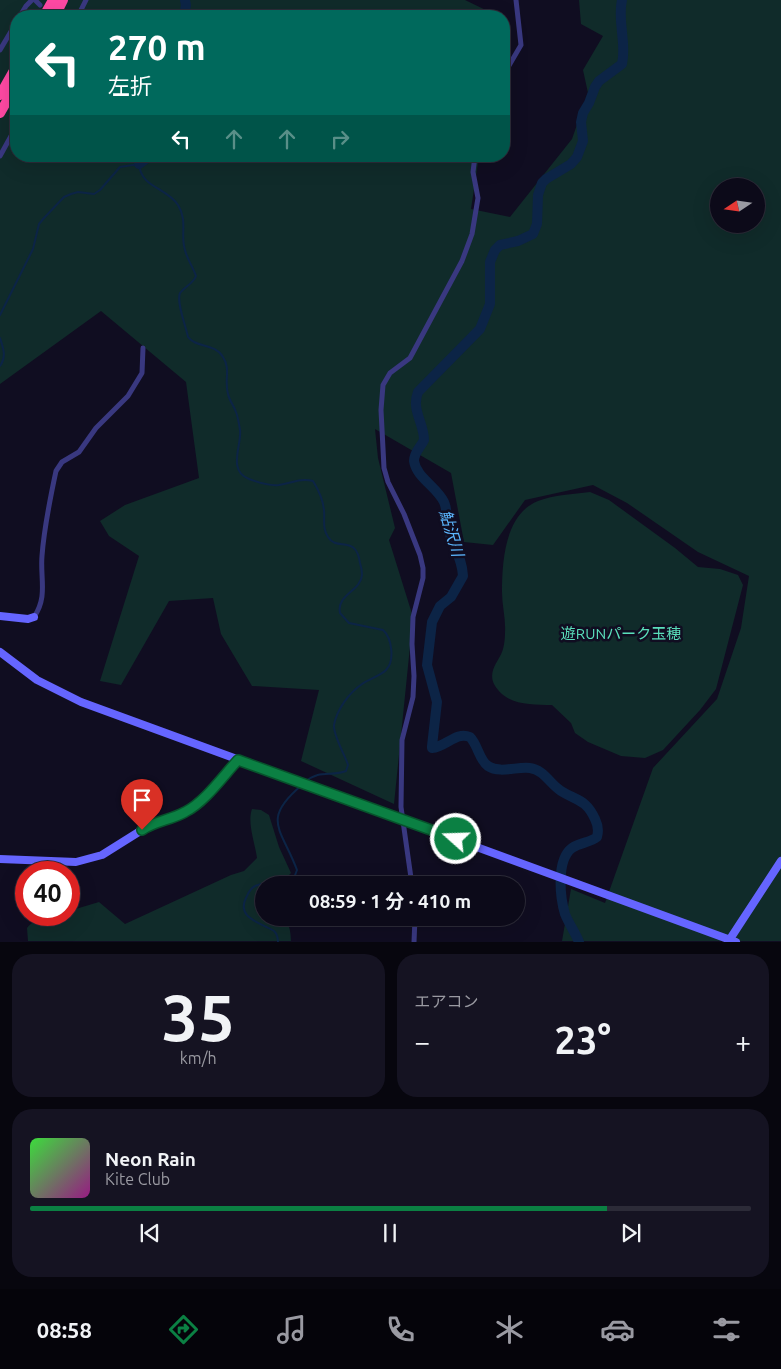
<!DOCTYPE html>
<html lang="ja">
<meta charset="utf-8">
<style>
:root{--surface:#0c0a19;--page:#151322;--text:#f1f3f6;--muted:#9a9aa2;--line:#2c2b38;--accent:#0b8043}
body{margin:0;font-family:Ubuntu,"Noto Sans JP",sans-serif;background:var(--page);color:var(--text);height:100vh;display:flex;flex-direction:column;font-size:19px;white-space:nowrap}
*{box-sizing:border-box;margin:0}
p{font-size:16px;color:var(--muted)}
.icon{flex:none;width:28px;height:28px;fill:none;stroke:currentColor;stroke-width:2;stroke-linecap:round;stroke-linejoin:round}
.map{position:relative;height:942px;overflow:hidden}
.side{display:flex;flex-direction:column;gap:12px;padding:12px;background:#07060e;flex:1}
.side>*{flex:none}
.top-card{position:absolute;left:10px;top:10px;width:500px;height:152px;border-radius:20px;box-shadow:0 5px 20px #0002,0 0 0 1px var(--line);background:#00695c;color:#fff;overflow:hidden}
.needle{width:32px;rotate:257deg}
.buttons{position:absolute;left:710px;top:178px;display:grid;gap:10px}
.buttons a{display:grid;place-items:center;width:55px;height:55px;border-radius:50%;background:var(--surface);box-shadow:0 5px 20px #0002,0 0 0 1px var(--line);font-size:25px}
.speed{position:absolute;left:15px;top:861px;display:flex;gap:10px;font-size:25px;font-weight:700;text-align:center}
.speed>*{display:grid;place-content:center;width:65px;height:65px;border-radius:50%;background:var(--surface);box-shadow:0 5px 20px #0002,0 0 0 1px var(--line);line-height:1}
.speed .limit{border:8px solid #d22;background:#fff;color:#111}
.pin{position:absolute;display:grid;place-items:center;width:42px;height:42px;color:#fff;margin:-51px -21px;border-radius:50% 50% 50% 0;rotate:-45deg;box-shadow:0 0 5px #0007}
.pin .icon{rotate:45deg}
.me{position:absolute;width:55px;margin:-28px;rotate:290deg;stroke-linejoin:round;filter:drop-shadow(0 0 4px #0008)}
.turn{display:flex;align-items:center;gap:18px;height:105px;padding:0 15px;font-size:22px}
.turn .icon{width:65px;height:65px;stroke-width:2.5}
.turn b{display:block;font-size:35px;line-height:42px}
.lanes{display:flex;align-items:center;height:48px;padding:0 15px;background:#0003;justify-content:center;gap:25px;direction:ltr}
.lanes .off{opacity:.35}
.big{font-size:38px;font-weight:700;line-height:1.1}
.side .card{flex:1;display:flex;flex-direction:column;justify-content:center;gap:8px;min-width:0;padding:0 18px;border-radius:20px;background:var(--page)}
.side .dial{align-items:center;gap:0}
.dial b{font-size:65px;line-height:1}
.song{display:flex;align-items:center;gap:15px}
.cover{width:60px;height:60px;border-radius:8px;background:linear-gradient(135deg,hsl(120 70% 55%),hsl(310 70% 35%))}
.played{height:5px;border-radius:2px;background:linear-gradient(90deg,var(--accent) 80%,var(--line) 80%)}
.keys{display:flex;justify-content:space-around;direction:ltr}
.heat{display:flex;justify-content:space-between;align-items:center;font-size:28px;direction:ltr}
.side .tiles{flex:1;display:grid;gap:12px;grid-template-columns:1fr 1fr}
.card:last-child{grid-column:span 2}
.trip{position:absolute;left:255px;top:876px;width:270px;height:50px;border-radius:25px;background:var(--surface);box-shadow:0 5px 20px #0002,0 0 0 1px var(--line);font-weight:700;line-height:50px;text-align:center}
.menu{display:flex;height:80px;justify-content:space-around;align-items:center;background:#05040a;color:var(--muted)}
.menu .icon{width:35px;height:35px}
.menu .on{color:var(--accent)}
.menu b{font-size:22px;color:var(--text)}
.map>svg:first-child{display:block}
</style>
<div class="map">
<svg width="781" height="942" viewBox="0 0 781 942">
<rect width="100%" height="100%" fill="#100d21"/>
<g fill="#102b2a" fill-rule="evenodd">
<path d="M 0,0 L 465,0 L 498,16 L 460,16 L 443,9 L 444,16 L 16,16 L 16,156 L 479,156 L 471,209 L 510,217 L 572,139 L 588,93 L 583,70 L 603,36 L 581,24 L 579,0 L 781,0 L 781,941 L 562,941 L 571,889 L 605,903 L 653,768 L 717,699 L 741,628 L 749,576 L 698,552 L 627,503 L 593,485 L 525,500 L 493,545 L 464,542 L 451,473 L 375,429 L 378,458 L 395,528 L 389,540 L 413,617 L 394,804 L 301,761 L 319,690 L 252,686 L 221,634 L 213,598 L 169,601 L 121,685 L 100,681 L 139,556 L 109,536 L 100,521 L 125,505 L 199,478 L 186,382 L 101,311 L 0,384 ZM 719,186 L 756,186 L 756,224 L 719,224 Z"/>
<path d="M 590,492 L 609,500 L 675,548 L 698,567 L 720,569 L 738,575 L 743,585 L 716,689 L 700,710 L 663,750 L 645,758 L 621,756 L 588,742 L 575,733 L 571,723 L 552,705 C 531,704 506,706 494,684 C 488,671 498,662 502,652 C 504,647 505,639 505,633 C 506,619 502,606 502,592 C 502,561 505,514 538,501 C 554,495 573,494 590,492 Z"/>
<path d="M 252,809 L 261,810 L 269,815 L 279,847 L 291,873 L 279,885 L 264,885 L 264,918 C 269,918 277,916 282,918 C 290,921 291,935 291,941 L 28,941 L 27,928 C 39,914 51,915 69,915 L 69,911 L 99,902 L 125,924 L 231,875 L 244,871 L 257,858 C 255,843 247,823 252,809 Z"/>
</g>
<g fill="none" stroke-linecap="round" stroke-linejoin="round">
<g stroke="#0c2446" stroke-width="2">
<path d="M 0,315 L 33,249 L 39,224 L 44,218 L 64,197 L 71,194 L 78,192 L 94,194 L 100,190 L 120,167 L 139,164 C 141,188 166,187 178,205 C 188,221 180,235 185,250 C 187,259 193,267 196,276 C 193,284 185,286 180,293 C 176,301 186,327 188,337 C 196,348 215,343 223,357 C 231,369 224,381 228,394 C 229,400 234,406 236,412 C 238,417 239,424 240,430 C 242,445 227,471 249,479 C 257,482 271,486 279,485 C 292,483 300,478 313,481 C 318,489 323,500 324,510 C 325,519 322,528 328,537 C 337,552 356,534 360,563 C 361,566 362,571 362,575 C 361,591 336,595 340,613 L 349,623 L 383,630 C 392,638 395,661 386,670 C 380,676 369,679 362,684 C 349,693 337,709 334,725 C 333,735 345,755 348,765 L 346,771 C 331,777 320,769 305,782"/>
<path d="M 0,338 C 3,348 7,356 0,366"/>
<path d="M 278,942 C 278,938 277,934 274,931 C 263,923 234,919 247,896 C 249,891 253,886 258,885 C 268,881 280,882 290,879 L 294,878 L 297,870 C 282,829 260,820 302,785"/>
</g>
<g stroke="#0c2446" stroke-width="10">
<polyline points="184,16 186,5 185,0"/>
<polyline points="139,164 150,156"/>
<path d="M 579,942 C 575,932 569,924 565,914 C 560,897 556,860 572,848 C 580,842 590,843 597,837 C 599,830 598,825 595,819 C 586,799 577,801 561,791 C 550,784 544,770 530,768 C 518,766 500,774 488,766 C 479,760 478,745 470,737 C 456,731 446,747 432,748 L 432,746 L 437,702 L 427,665 L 432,622 L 440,606 L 451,597 L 463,576 C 462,556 452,546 448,528 C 446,519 448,511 444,502 C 437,487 416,477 414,461 C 414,452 421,447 424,440 C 424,423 411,410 418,392 L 480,329 L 490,304 L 490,262 L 495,250 L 500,245 L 518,241 L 533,234 L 537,224 L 538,195 L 542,183 L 546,179 L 571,164 L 577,157 L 583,141 L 581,122 L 583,113 L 589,103 L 595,87 L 599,81 L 622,64 C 627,42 617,22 622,0"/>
</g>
<g stroke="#393880" stroke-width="5">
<polyline points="35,0 40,5"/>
<polyline points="20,16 26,6 32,0"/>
<polyline points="78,16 86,0"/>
<polyline points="0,50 16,23"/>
<polyline points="504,87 507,69 521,45 516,0"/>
<polyline points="0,156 16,127"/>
<path d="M 34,617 C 48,597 40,578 42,556 C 44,528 50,499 56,471 L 62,462 L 79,452 L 96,428 L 128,396 L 142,373 L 143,348"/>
<polyline points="412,885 401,807 402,740 413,697 414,676 412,644 413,617 423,578 423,568 420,555 404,514 388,482 384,468 381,410 383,385 390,373 410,358 462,261 472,234 478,198 473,172 475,156"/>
<polyline points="414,942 415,918"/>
</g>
<g stroke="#6565ff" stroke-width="8">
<polyline points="0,616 28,619 34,617"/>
<polyline points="0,652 37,680 81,702 736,942"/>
<polyline points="0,859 76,862 102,855 153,823 183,814 195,807 238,760"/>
<polyline points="730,939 781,861"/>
</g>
<g stroke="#ff49a4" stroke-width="10">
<polyline points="44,16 53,0"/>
<polyline points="55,16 63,0"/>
<polyline points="0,95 16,67"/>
<polyline points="0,113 16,85"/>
</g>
</g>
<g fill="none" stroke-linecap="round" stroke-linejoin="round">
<g stroke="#07532c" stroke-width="12">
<path id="route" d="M 142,830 C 155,821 171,820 185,812 C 205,802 223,776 238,760 L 456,839"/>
</g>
<use href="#route" stroke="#0b8043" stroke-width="9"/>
</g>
<g text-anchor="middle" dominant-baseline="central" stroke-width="5" stroke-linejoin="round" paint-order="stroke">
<g font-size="15" fill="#5adfbb" stroke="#100d21">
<text x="621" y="633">遊RUNパーク玉穂</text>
</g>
<g font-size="16" font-style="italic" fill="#5cb7ff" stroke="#100d21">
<text transform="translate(452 533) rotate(74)">鮎沢川</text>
</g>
</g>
</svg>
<div class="buttons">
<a><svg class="needle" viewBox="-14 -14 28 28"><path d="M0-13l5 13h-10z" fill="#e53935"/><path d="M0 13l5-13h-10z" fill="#9a9aa2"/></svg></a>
</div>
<div class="speed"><div class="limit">40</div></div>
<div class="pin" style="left:142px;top:830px;background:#d93025"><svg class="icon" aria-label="arrive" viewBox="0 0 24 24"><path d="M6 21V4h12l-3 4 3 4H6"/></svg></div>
<svg class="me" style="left:456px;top:839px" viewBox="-20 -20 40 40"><circle r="17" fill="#0b8043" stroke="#fff" stroke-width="3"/><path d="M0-11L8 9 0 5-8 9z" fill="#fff"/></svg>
<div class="trip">08:59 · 1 分 · 410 m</div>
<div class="top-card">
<div class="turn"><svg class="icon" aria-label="left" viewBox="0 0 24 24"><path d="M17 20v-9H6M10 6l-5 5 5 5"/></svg><div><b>270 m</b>左折</div></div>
<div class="lanes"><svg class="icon" aria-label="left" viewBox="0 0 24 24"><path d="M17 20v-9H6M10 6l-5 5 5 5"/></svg><svg class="icon off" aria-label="ahead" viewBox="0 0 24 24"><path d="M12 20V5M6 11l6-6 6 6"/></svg><svg class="icon off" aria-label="ahead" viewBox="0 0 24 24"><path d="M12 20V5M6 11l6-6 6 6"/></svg><svg class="icon off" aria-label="right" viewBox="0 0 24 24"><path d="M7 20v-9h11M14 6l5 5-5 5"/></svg></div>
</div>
</div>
<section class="side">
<div class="tiles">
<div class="card dial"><b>35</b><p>km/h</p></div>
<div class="card"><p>エアコン</p>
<div class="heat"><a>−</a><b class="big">23°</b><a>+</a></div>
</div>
<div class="card">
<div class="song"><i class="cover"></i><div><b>Neon Rain</b><p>Kite Club</p></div></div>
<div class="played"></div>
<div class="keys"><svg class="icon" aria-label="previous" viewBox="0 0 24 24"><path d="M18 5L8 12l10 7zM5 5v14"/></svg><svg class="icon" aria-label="pause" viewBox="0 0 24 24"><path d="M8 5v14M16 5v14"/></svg><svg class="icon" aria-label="next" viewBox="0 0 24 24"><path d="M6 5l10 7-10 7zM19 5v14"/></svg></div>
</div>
</div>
</section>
<nav class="menu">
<b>08:58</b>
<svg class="icon on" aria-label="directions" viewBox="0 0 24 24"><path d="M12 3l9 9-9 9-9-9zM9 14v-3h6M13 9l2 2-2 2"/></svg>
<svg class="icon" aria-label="music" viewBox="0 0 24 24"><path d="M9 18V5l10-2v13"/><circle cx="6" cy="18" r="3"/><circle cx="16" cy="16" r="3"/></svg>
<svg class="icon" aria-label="phone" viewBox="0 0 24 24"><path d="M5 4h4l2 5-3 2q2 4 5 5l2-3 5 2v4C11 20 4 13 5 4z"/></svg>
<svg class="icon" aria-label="climate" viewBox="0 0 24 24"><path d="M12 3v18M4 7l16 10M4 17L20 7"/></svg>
<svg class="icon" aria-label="car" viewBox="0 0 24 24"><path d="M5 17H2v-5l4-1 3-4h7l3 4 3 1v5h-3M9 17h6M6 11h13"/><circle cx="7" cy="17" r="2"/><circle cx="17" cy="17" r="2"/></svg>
<svg class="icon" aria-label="filters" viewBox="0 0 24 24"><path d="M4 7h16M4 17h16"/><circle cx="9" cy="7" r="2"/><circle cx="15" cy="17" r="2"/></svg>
</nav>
